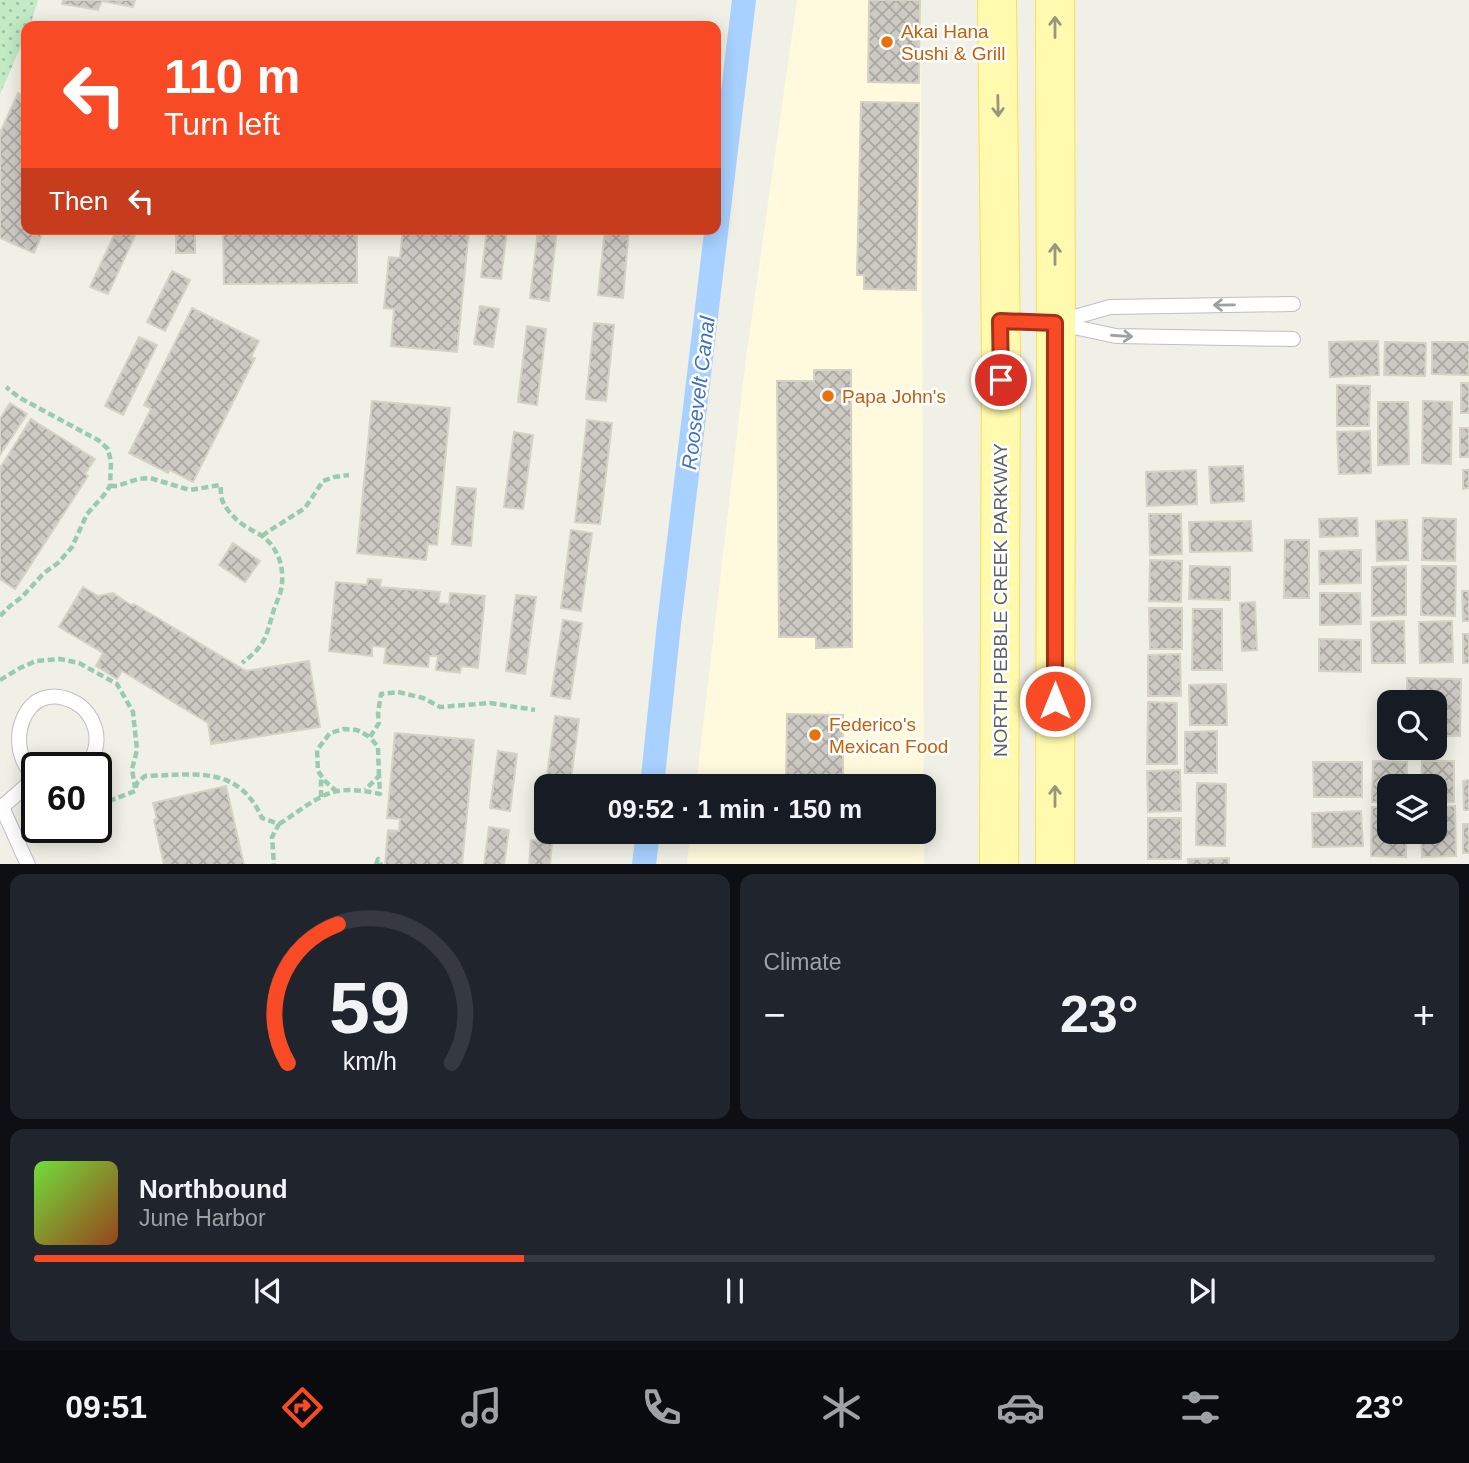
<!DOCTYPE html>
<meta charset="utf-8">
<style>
:root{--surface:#171b24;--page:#20242c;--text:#f1f3f6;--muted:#9ea1a6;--line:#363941;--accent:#f84b25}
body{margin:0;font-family:Arial,sans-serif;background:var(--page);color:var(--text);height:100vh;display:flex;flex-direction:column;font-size:26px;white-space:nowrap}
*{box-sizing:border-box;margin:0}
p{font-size:23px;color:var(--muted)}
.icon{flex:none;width:38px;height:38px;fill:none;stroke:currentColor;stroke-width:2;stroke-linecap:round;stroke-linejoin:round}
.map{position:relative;height:864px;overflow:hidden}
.drawer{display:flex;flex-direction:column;gap:10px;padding:10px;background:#0d0f14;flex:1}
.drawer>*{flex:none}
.hud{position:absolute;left:21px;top:21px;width:700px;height:214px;border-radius:14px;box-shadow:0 4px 18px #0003;background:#f84b25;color:#fff;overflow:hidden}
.fabs{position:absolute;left:1377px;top:690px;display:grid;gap:14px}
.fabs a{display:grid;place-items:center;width:70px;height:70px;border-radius:14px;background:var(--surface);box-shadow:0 4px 18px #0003;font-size:35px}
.speed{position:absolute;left:21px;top:752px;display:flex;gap:14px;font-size:35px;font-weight:700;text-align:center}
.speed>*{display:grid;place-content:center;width:91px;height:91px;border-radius:50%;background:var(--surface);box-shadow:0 4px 18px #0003;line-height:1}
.speed .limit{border:4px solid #111;border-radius:10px;background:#fff;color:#111}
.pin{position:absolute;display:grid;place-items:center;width:60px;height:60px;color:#fff;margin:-30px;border:4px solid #fff;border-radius:50%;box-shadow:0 2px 7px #0007}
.me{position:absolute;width:77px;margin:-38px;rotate:0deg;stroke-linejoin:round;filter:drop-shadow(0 0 5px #0008)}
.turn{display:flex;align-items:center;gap:24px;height:147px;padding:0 28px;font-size:32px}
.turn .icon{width:91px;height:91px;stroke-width:2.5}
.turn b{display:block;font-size:49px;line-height:60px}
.then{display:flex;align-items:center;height:66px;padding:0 28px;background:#0003;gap:14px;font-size:26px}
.big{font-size:52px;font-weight:800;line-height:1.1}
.drawer .card{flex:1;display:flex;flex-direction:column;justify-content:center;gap:10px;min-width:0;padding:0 24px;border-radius:14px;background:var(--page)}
.drawer .dial{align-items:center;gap:0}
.dial svg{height:182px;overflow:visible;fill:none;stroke:var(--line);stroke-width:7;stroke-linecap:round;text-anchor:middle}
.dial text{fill:var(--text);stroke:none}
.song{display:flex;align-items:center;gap:21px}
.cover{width:84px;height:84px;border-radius:10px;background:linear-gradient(135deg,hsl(100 70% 55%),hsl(20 70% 35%))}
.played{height:7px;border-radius:4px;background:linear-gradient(90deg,var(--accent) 35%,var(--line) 35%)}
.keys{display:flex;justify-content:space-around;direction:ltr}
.heat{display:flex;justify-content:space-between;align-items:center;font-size:38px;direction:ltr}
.drawer .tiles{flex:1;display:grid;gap:10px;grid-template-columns:1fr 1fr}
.card:last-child{grid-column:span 2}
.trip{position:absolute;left:534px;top:774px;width:402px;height:70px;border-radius:14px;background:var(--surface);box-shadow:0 4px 18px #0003;font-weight:800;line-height:70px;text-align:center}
.tabs{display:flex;height:112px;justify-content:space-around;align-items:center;background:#090b0e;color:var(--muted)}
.tabs .icon{width:49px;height:49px}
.tabs .on{color:var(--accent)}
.tabs b{font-size:32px;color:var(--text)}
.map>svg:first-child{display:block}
</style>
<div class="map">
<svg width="1469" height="865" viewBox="0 0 1469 865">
<defs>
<pattern id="park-dots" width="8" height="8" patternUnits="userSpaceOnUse" patternTransform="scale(1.75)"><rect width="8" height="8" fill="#c1eac5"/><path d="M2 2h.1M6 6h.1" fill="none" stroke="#a0c1a4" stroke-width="1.8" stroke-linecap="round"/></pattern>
<pattern id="building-cross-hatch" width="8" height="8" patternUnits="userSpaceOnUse" patternTransform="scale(1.75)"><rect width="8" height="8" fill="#cccac3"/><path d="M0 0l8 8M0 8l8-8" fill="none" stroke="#a9a7a2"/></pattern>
</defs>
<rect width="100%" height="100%" fill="#f1f0e6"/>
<polygon fill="#fffadd" points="797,0 921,0 924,864 687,865 690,831 924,831 924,786 696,786 746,358"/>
<polygon fill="url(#park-dots)" points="0,0 38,0 30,26 26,26 26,35 0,94"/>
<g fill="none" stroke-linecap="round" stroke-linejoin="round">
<g stroke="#a8d1ff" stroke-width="24">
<polyline points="652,786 669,624 744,0"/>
<polyline points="644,865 648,831"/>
</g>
</g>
<g fill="url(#building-cross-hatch)" stroke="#d7d3c4" stroke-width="2">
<polygon points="63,0 135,0 133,7 102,1 98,10 62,4"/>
<polygon points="869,0 920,0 919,83 868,82"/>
<polygon points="18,93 26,97 26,229 44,229 34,253 0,238 0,133"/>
<polygon points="861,102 919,103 916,290 864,289 864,275 857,275"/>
<polygon points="117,229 132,229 137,231 108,294 90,287"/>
<rect x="176" y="229" width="19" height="24"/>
<polygon points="223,229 357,229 357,283 224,284"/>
<polygon points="403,229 469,229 457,352 391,346 394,309 384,308 389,257 400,258"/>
<polygon points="487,229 507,229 501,279 481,277"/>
<polygon points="538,229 557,229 549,301 530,298"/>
<polygon points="605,229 629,229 623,298 598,295"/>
<polygon points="172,271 190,280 165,331 147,322"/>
<polygon points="480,306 499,309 493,347 474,344"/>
<polygon points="192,308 259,341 251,357 255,358 193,482 170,470 168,473 129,453 151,409 144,405"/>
<polygon points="594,323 614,325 606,401 586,399"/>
<polygon points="527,326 546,329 537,405 518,402"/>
<polygon points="139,337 157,345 123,415 105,406"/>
<polygon points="1378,341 1379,375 1330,377 1329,342"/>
<polygon points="1385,342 1426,343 1425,376 1384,375"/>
<polygon points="1432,342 1469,342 1469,375 1432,374"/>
<polygon points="814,370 851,370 852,647 816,648 816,637 779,637 777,381 814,381"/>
<rect x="1461" y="383" width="8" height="30"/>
<polygon points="1337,385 1370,386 1369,426 1337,426"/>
<polygon points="372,401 450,408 437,545 428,544 426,560 357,553"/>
<polygon points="1423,401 1452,402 1451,464 1422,463"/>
<polygon points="1378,402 1408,402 1409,464 1378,465"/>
<polygon points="10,403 27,414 0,455 0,419"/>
<polygon points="31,419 95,459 85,474 88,476 15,589 0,579 0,468"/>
<polygon points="587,420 612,423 600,524 575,522"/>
<rect x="1460" y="428" width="9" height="29"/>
<polygon points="1370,431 1371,473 1339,474 1337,432"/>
<polygon points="514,432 533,435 523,509 504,507"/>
<polygon points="1243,466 1244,501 1211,503 1209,467"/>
<polygon points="1196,470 1197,504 1147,506 1146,472"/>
<polygon points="1463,470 1469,470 1469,488 1463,489"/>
<polygon points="457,487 476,489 471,546 452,544"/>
<polygon points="1149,514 1181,514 1182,554 1150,555"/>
<polygon points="1357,518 1358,536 1320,537 1319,519"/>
<polygon points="1423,518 1456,519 1455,561 1422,560"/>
<polygon points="1407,520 1408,560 1377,561 1376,521"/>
<polygon points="1251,521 1252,551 1190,552 1189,522"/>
<polygon points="571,530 592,533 581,611 561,608"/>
<polygon points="1285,540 1309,540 1309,598 1284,598"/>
<polygon points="233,543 260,561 245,582 219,565"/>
<polygon points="1361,550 1361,583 1320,584 1319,551"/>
<polygon points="1150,560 1182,561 1181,602 1149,601"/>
<polygon points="1190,566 1230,567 1230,600 1189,599"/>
<polygon points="1406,566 1406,615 1372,616 1372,567"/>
<polygon points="1422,566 1456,566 1455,616 1421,615"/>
<polygon points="368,579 381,580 380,587 440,592 438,603 449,604 450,593 485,596 478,668 461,666 460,673 436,670 438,656 429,656 428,667 384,663 386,647 372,646 372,656 329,651 336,582 367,585"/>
<polygon points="83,587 98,596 113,593 131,605 134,604 246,671 309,661 320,727 211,744 208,723 122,671 117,679 96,666 103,653 59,627"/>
<polygon points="1462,591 1469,591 1469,621 1463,621"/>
<polygon points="1320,593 1360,593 1361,624 1320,625"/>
<polygon points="516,595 536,597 525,674 506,671"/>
<polygon points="1255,602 1257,650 1242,651 1240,603"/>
<polygon points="1149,608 1182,608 1182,649 1150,649"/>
<polygon points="1193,609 1222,609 1222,670 1192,670"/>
<polygon points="563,620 582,623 570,699 551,696"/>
<polygon points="1404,621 1405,663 1372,663 1371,622"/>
<polygon points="1452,621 1453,662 1420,663 1419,622"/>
<rect x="1463" y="634" width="6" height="29"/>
<polygon points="1319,639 1361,640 1361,672 1319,671"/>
<polygon points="1180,654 1181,696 1148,696 1148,655"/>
<polygon points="1407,678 1461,679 1460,736 1443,736 1443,751 1421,751 1421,747 1435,747 1435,702 1407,702"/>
<polygon points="1226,684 1227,725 1190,725 1189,685"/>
<polygon points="1148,702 1177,703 1177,764 1147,764"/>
<polygon points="787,714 843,715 843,786 786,786"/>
<polygon points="555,716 579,719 570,786 546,786 546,820 541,820"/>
<polygon points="1217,731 1217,773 1185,773 1185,732"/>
<polygon points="395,733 474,740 462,865 385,865 388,830 399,831 400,819 387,818"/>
<polygon points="498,751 517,754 510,811 490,808"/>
<polygon points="1373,761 1407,762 1407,786 1390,786 1390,802 1372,802"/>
<polygon points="1422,761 1454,761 1454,802 1435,802 1435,786 1421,786"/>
<polygon points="1313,762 1362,762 1362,797 1314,797"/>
<polygon points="1180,770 1181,811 1148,812 1147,771"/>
<polygon points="1469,780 1469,810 1464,810 1463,781"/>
<polygon points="1197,783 1226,784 1225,846 1196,845"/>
<polygon points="226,786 244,865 164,865 154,820 157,819 153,803"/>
<polygon points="1455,806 1456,856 1422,857 1421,831 1435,831 1435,807"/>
<polygon points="1372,807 1390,807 1390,831 1406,831 1406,857 1371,856"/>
<polygon points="1361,811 1363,846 1313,847 1312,813"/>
<rect x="1148" y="818" width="33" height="41"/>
<rect x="1463" y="824" width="6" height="29"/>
<polygon points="489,827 509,830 504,865 484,865"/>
<polygon points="531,840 552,842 550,865 529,865"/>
<polygon points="1229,858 1229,865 1188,865 1188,859"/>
</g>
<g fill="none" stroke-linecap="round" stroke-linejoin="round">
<g stroke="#bebfc6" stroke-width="16">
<g id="lane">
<polyline points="1002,321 1055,323 1116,336 1293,339"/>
<polyline points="1057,322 1110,307 1293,304"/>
<path d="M 37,778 C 0,750 24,674 76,703 C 85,708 92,718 95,728 C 99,742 95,757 85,768"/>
<polyline points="28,865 2,807 35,778"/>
</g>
</g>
<g stroke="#fdde53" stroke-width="40">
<g id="primary">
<polyline points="997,0 1001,356 999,865"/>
<polyline points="1055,865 1056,367 1055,0"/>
</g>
</g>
<g stroke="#99ccad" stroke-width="4.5" stroke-dasharray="7 3.5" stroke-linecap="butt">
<path d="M 110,486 L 117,486 L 138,479 L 150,478 L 190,490 L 220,485 C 221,489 221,492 221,495 C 222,504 229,512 235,518 C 242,526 253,530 262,536 C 280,549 286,572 280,594 C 278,599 276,604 274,609 C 266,636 267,644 242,663"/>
<polyline points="262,536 269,531 305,508 323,481 334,477 349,475"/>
<polyline points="0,616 10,606 22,597 44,573 58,563 72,547 87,514 104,495 110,486 111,462 108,449 98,440 20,398 6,387"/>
<polyline points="0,680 20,668 36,661 60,659 79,663 117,684 133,712 137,750 132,769 135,788"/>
<polyline points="379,776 378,747 370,737 379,723 378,713 381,694 398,692 423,698 440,707 490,703 535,710"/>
<polyline points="337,792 325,781 318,771 317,750 330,733 344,729 357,730 370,737"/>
<polyline points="321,797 321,777"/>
<path d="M 99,805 L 135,791 L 137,783 L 145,776 C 194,775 238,764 262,818 L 279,824 L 272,837 L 274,865"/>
<path d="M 279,824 C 294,815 308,803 323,796 C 339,787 363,790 380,794 L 379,776 L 365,790"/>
<polyline points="376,865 378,859 381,865"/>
</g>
<use href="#lane" stroke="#fff" stroke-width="14"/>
<use href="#primary" stroke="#fffaad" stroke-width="38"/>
</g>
<defs><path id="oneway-shaft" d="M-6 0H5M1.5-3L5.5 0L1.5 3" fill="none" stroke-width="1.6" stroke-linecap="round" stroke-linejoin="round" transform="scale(1.75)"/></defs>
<g stroke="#969780">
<use href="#oneway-shaft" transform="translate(1055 27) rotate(-90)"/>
<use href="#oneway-shaft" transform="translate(998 106) rotate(89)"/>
<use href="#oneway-shaft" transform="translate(1055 254) rotate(-90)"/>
<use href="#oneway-shaft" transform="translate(1055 796) rotate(-90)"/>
</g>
<g stroke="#9ea0a4">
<use href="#oneway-shaft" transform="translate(1224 305) rotate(179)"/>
<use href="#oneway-shaft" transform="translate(1122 336) rotate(4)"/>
</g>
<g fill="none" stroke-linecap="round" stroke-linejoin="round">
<g stroke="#a13118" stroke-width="18">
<polyline id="route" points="1001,380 1000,321 1055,323 1055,701"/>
</g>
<use href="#route" stroke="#f84b25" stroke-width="12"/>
</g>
<g fill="#e8710a" stroke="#fff" stroke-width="2.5">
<circle cx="887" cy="42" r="7"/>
<circle cx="828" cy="396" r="7"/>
<circle cx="815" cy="735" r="7"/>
</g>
<g text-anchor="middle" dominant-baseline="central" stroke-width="5" stroke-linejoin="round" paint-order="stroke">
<g font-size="19" fill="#c56008" stroke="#fff" text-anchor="start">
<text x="901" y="31">Akai Hana<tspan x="901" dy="22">Sushi &amp; Grill</tspan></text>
<text x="842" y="396">Papa John's</text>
<text x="829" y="724">Federico's<tspan x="829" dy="22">Mexican Food</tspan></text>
</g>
<g font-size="19" fill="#5d6168" stroke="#fff">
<text transform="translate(1000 600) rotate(-90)">NORTH PEBBLE CREEK PARKWAY</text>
</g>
<g font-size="21" font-style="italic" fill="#3d72c5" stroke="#fff">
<text transform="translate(698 393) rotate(-83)">Roosevelt Canal</text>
</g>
</g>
</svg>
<div class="fabs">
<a><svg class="icon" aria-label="search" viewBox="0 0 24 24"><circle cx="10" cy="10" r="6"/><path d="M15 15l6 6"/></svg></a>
<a><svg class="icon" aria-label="layers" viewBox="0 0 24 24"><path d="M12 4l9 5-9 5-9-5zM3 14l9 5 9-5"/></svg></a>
</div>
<div class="speed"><div class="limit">60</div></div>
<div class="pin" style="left:1001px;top:380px;background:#d93025"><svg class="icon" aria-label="arrive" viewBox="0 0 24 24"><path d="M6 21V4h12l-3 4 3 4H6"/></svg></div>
<svg class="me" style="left:1055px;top:701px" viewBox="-20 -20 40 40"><circle r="17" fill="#f84b25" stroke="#fff" stroke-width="3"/><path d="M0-11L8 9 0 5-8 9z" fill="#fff"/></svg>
<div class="trip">09:52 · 1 min · 150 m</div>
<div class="hud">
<div class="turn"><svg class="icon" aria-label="left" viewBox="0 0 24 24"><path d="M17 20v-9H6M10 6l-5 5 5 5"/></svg><div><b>110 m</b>Turn left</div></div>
<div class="then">Then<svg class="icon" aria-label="left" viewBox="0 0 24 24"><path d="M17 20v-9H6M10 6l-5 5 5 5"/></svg></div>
</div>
</div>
<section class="drawer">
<div class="tiles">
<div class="card dial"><svg viewBox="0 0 100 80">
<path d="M14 69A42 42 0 1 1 86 69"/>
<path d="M14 69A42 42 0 0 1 36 8" stroke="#f84b25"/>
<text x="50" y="56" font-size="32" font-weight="700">59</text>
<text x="50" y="72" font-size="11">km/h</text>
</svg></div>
<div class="card"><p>Climate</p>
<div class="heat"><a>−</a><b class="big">23°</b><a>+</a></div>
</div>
<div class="card">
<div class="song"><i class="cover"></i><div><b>Northbound</b><p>June Harbor</p></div></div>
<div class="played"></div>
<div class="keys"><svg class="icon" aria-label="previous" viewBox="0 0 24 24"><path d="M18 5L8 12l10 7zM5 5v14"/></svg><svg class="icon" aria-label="pause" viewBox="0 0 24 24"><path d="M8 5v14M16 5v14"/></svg><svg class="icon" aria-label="next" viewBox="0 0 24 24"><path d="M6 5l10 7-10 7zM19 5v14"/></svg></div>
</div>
</div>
</section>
<nav class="tabs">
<b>09:51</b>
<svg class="icon on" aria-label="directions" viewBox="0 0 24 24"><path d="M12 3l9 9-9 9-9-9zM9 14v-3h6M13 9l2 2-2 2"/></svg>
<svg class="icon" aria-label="music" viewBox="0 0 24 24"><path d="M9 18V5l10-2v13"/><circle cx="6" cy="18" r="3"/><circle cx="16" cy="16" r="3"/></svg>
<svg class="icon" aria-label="phone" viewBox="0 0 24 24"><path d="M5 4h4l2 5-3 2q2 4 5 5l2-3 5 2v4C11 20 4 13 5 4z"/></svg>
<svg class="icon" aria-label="climate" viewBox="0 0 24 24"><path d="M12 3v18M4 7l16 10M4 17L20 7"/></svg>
<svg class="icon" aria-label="car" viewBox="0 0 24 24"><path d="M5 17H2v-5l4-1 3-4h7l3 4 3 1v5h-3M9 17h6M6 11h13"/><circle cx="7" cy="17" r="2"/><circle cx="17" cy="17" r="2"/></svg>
<svg class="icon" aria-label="filters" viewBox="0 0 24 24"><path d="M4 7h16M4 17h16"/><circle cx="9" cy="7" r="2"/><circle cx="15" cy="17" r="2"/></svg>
<b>23°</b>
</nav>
